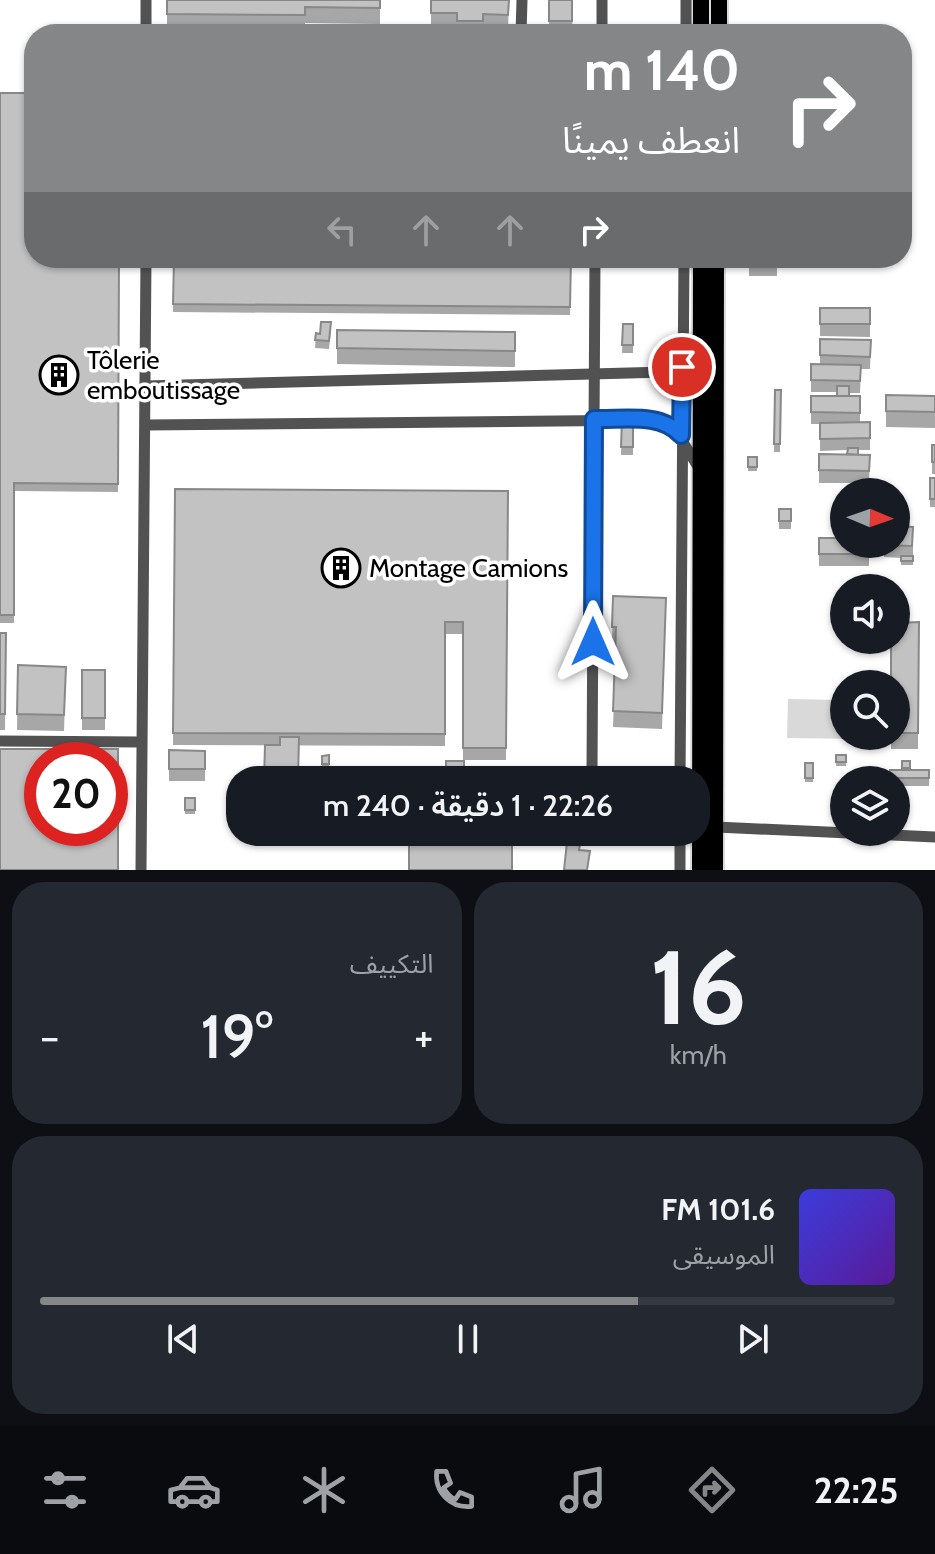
<!DOCTYPE html>
<html lang="ar">
<meta charset="utf-8">
<style>
:root{--surface:#171b24;--page:#242831;--text:#f1f3f6;--muted:#9ea1a6;--line:#363941;--accent:#858687}
body{margin:0;font-family:Cabin,"Noto Sans Arabic",sans-serif;background:var(--page);color:var(--text);direction:rtl;height:100vh;display:flex;flex-direction:column;font-size:30px;white-space:nowrap}
*{box-sizing:border-box;margin:0}
p{font-size:26px;color:var(--muted)}
.icon{flex:none;width:44px;height:44px;fill:none;stroke:currentColor;stroke-width:2;stroke-linecap:round;stroke-linejoin:round}
.map{position:relative;height:870px;overflow:hidden;direction:ltr}
.panel{display:flex;flex-direction:column;gap:12px;padding:12px;background:#0d0f14;flex:1}
.panel>*{flex:none}
.hud{position:absolute;left:24px;top:24px;width:888px;height:244px;border-radius:32px;box-shadow:0 2px 6px #0004;direction:rtl;background:#858687;color:#fff;overflow:hidden}
.needle{width:52px;rotate:92deg}
.controls{position:absolute;left:830px;top:478px;display:grid;gap:16px}
.controls a{display:grid;place-items:center;width:80px;height:80px;border-radius:50%;background:var(--surface);box-shadow:0 2px 6px #0004;font-size:40px}
.speed{position:absolute;left:24px;top:742px;display:flex;gap:16px;font-size:40px;font-weight:700;text-align:center}
.speed>*{display:grid;place-content:center;width:104px;height:104px;border-radius:50%;background:var(--surface);box-shadow:0 2px 6px #0004;line-height:1}
.speed .limit{border:12px solid #d22;background:#fff;color:#111}
.pin{position:absolute;display:grid;place-items:center;width:68px;height:68px;color:#fff;margin:-34px;border:4px solid #fff;border-radius:50%;box-shadow:0 2px 8px #0007}
.me{position:absolute;width:88px;margin:-44px;rotate:0deg;stroke-linejoin:round;filter:drop-shadow(0 0 6px #0008)}
.turn{display:flex;align-items:center;gap:28px;height:168px;padding:0 40px;font-size:36px}
.turn .icon{width:104px;height:104px;stroke-width:2.5}
.turn b{display:block;font-size:56px;line-height:68px}
.lanes{display:flex;align-items:center;height:76px;padding:0 40px;background:#0003;justify-content:center;gap:40px;direction:ltr}
.lanes .off{opacity:.35}
.big{font-size:60px;font-weight:600;line-height:1.1}
.panel .widget{flex:1;display:flex;flex-direction:column;justify-content:center;gap:12px;min-width:0;padding:0 28px;border-radius:32px;background:var(--page)}
.panel .dial{align-items:center;gap:0}
.dial b{font-size:104px;line-height:1}
.song{display:flex;align-items:center;gap:24px}
.cover{width:96px;height:96px;border-radius:12px;background:linear-gradient(135deg,hsl(240 70% 55%),hsl(270 70% 35%))}
.played{height:8px;border-radius:4px;background:linear-gradient(90deg,var(--accent) 70%,var(--line) 70%)}
.keys{display:flex;justify-content:space-around;direction:ltr}
.heat{display:flex;justify-content:space-between;align-items:center;font-size:44px;direction:ltr}
.panel .tiles{flex:1;display:grid;gap:12px;grid-template-columns:1fr 1fr}
.widget:last-child{grid-column:span 2}
.trip{position:absolute;left:226px;top:766px;width:484px;height:80px;border-radius:32px;background:var(--surface);box-shadow:0 2px 6px #0004;font-weight:600;line-height:80px;text-align:center;direction:rtl}
.dock{display:flex;height:128px;justify-content:space-around;align-items:center;background:#090b0e;color:var(--muted)}
.dock .icon{width:56px;height:56px}
.dock .current{color:var(--accent)}
.dock b{font-size:36px;color:var(--text)}
.map>svg:first-child{display:block}
</style>
<div class="map">
<svg width="935" height="870" viewBox="0 0 935 870">
<rect width="100%" height="100%" fill="#fff"/>
<polygon fill="#d9d9d9" points="788,699 844,700 844,736 862,736 862,739 787,738"/>
<g fill="none" stroke-linecap="round" stroke-linejoin="round">
<g stroke="#dbdbdb" stroke-width="20">
<g id="highway">
<polyline points="701,34 701,0"/>
<polyline points="719,34 719,0"/>
<polyline points="700,870 701,258"/>
<polyline points="715,870 716,258"/>
</g>
</g>
<g stroke="#525252" stroke-width="11">
<polyline points="146,0 146,34"/>
<polyline points="521,34 522,0"/>
<polyline points="602,34 602,0"/>
<polyline points="686,34 686,0"/>
<polyline points="146,386 666,372 682,367 699,334"/>
<polyline points="146,425 655,420 671,423 699,468"/>
<polyline points="0,741 141,742"/>
<polyline points="592,770 595,258"/>
<polyline points="680,780 684,258"/>
<polyline points="716,827 935,837"/>
<polyline points="141,870 146,258"/>
<polyline points="680,870 680,832"/>
</g>
<use href="#highway" stroke="#000" stroke-width="16"/>
</g>
<g fill="#a7a7a7">
<polygon points="167,0 380,0 380,24 305,23 305,31 167,30"/>
<polygon points="424,0 509,0 508,31 483,30 483,34 457,34 457,29 431,29 431,0"/>
<polygon points="549,0 573,0 572,34 549,34"/>
<polygon points="0,93 119,258 118,492 14,491 14,623 0,623"/>
<polygon points="174,258 571,258 570,315 173,312"/>
<rect x="749" y="258" width="28" height="18"/>
<polygon points="820,308 870,308 870,337 820,336"/>
<polygon points="623,324 633,324 633,353 622,353"/>
<polygon points="331,330 329,349 315,348 316,333 320,334"/>
<polygon points="515,332 515,367 337,364 337,348"/>
<polygon points="820,339 871,340 870,369 861,369 860,393 849,393 849,396 860,396 860,422 870,422 870,450 858,450 858,455 870,455 869,483 819,483 819,454 847,454 847,450 820,451 820,424 811,424 811,396 837,396 837,392 811,392 811,364 820,364"/>
<polygon points="775,390 781,390 780,452 774,452"/>
<polygon points="886,395 935,396 935,428 886,427"/>
<polygon points="622,418 633,418 633,455 621,455"/>
<rect x="932" y="445" width="3" height="29"/>
<rect x="748" y="457" width="9" height="14"/>
<rect x="930" y="478" width="5" height="29"/>
<polygon points="175,489 508,491 506,760 463,760 463,634 445,634 445,746 173,745"/>
<rect x="779" y="509" width="12" height="20"/>
<polygon points="913,527 913,565 901,565 901,558 884,557 885,544"/>
<polygon points="819,538 869,544 869,566 819,566"/>
<polygon points="613,596 666,598 662,729 613,727 616,643 612,643"/>
<polygon points="919,622 918,749 891,749 891,736 896,736 896,684"/>
<polygon points="0,633 6,633 5,730 0,730"/>
<polygon points="18,665 66,667 64,731 17,730"/>
<rect x="82" y="670" width="23" height="60"/>
<polygon points="169,750 205,751 205,781 169,781"/>
<polygon points="329,755 329,768 322,768 322,756"/>
<rect x="836" y="755" width="10" height="11"/>
<polygon points="902,761 910,761 910,770 929,770 929,786 896,786 896,780 890,780 890,770 902,770"/>
<rect x="805" y="763" width="8" height="19"/>
<polygon points="465,767 477,768 477,780 464,780"/>
<rect x="185" y="798" width="10" height="16"/>
<polygon points="578,832 593,832 592,845 578,843"/>
</g>
<g fill="#c2c2c2" stroke="#888" stroke-width="2" fill-rule="evenodd">
<polygon points="167,0 380,0 380,8 305,7 305,15 167,14"/>
<polygon points="431,0 509,0 508,15 483,14 483,21 457,21 457,13 431,13"/>
<rect x="549" y="0" width="23" height="21"/>
<polygon points="0,93 34,93 34,258 119,258 118,484 14,483 14,615 0,615"/>
<polygon points="174,258 571,258 570,307 173,304"/>
<polygon points="749,258 777,258 777,264 749,263"/>
<rect x="820" y="308" width="50" height="16"/>
<polygon points="321,322 331,322 329,341 315,340 316,333 320,334"/>
<polygon points="623,324 633,324 633,345 622,345"/>
<polygon points="337,330 515,332 515,351 337,348"/>
<polygon points="820,339 871,340 870,357 820,355"/>
<polygon points="811,364 861,365 860,381 811,380"/>
<rect x="837" y="386" width="12" height="10"/>
<polygon points="775,390 781,390 780,444 774,444"/>
<polygon points="886,395 935,396 935,412 886,411"/>
<polygon points="811,396 860,396 860,413 811,412"/>
<polygon points="622,418 633,418 633,447 621,447"/>
<polygon points="870,422 870,438 820,439 820,423"/>
<rect x="932" y="445" width="3" height="17"/>
<polygon points="848,448 858,448 858,455 847,454"/>
<polygon points="819,454 870,455 869,471 819,470"/>
<rect x="748" y="457" width="9" height="10"/>
<rect x="930" y="478" width="5" height="21"/>
<polygon points="175,489 508,491 506,748 463,748 463,622 445,622 445,734 173,733"/>
<rect x="779" y="509" width="12" height="12"/>
<polygon points="896,526 913,527 912,546 884,545 885,544 896,544"/>
<polygon points="819,538 844,538 844,544 869,544 869,554 819,554"/>
<rect x="901" y="556" width="12" height="5"/>
<polygon points="613,596 666,598 662,713 613,711 616,627 612,627"/>
<polygon points="919,622 918,733 896,733 896,684 891,684 891,640 896,640 896,623"/>
<polygon points="0,633 6,633 5,714 0,714"/>
<polygon points="18,665 66,667 64,715 17,714"/>
<rect x="82" y="670" width="23" height="48"/>
<polygon points="280,737 299,737 298,780 264,780 265,745 280,745"/>
<path d="M 0,749 L 118,749 L 118,870 L 0,870 ZM 42,760 L 110,760 L 110,828 L 42,828 Z"/>
<polygon points="169,750 205,751 205,769 169,769"/>
<polygon points="329,755 329,764 322,764 322,756"/>
<rect x="836" y="755" width="10" height="7"/>
<rect x="446" y="761" width="18" height="19"/>
<rect x="902" y="761" width="8" height="7"/>
<rect x="805" y="763" width="8" height="15"/>
<polygon points="465,767 477,768 476,777 464,777"/>
<rect x="890" y="770" width="39" height="8"/>
<rect x="185" y="798" width="10" height="12"/>
<rect x="409" y="832" width="103" height="38"/>
<polygon points="567,842 580,844 579,850 590,851 587,870 564,870"/>
</g>
<g fill="none" stroke-linecap="round" stroke-linejoin="round">
<g stroke="#114b97" stroke-width="20">
<path id="route" d="M 593,642 L 594,419 C 623,420 661,412 681,435 L 682,367"/>
</g>
<use href="#route" stroke="#1a73e8" stroke-width="14"/>
</g>
<defs>
<g id="building-ring" transform="scale(2)"><circle r="9.5" fill="#fff" stroke="#000" stroke-width="1.5"/><path d="M-4-6H4V6H1V3H-1V6H-4ZM-2.5-4.3h1.7v1.8h-1.7ZM.8-4.3h1.7v1.8H.8ZM-2.5-1h1.7V.8h-1.7ZM.8-1h1.7V.8H.8Z" fill="#000"/></g>
</defs>
<g fill-rule="evenodd">
<use href="#building-ring" x="59" y="375"/>
<use href="#building-ring" x="341" y="568"/>
</g>
<g text-anchor="middle" dominant-baseline="central" stroke-width="7" stroke-linejoin="round" paint-order="stroke">
<g font-size="26" fill="#000" stroke="#fff" text-anchor="start">
<text x="87" y="360">Tôlerie<tspan x="87" dy="30">emboutissage</tspan></text>
<text x="369" y="568">Montage Camions</text>
</g>
</g>
</svg>
<div class="controls">
<a><svg class="needle" viewBox="-14 -14 28 28"><path d="M0-13l5 13h-10z" fill="#e53935"/><path d="M0 13l5-13h-10z" fill="#9ea1a6"/></svg></a>
<a><svg class="icon" aria-label="sound" viewBox="0 0 24 24"><path d="M4 9h4l5-4v14l-5-4H4zM17 9q2 3 0 6"/></svg></a>
<a><svg class="icon" aria-label="search" viewBox="0 0 24 24"><circle cx="10" cy="10" r="6"/><path d="M15 15l6 6"/></svg></a>
<a><svg class="icon" aria-label="layers" viewBox="0 0 24 24"><path d="M12 4l9 5-9 5-9-5zM3 14l9 5 9-5"/></svg></a>
</div>
<div class="speed"><div class="limit">20</div></div>
<div class="pin" style="left:682px;top:367px;background:#d93025"><svg class="icon" aria-label="arrive" viewBox="0 0 24 24"><path d="M6 21V4h12l-3 4 3 4H6"/></svg></div>
<svg class="me" style="left:593px;top:642px" viewBox="-20 -20 40 40"><path d="M0-17L14 15 0 8-14 15z" fill="#1a73e8" stroke="#fff" stroke-width="4"/></svg>
<div class="trip">22:26 · 1 دقيقة · 240 m</div>
<div class="hud">
<div class="turn"><svg class="icon" aria-label="right" viewBox="0 0 24 24"><path d="M7 20v-9h11M14 6l5 5-5 5"/></svg><div><b>140 m</b>انعطف يمينًا</div></div>
<div class="lanes"><svg class="icon off" aria-label="left" viewBox="0 0 24 24"><path d="M17 20v-9H6M10 6l-5 5 5 5"/></svg><svg class="icon off" aria-label="ahead" viewBox="0 0 24 24"><path d="M12 20V5M6 11l6-6 6 6"/></svg><svg class="icon off" aria-label="ahead" viewBox="0 0 24 24"><path d="M12 20V5M6 11l6-6 6 6"/></svg><svg class="icon" aria-label="right" viewBox="0 0 24 24"><path d="M7 20v-9h11M14 6l5 5-5 5"/></svg></div>
</div>
</div>
<section class="panel">
<div class="tiles">
<div class="widget dial"><b>16</b><p>km/h</p></div>
<div class="widget"><p>التكييف</p>
<div class="heat"><a>−</a><b class="big">19°</b><a>+</a></div>
</div>
<div class="widget">
<div class="song"><i class="cover"></i><div><b>101.6 FM</b><p>الموسيقى</p></div></div>
<div class="played"></div>
<div class="keys"><svg class="icon" aria-label="previous" viewBox="0 0 24 24"><path d="M18 5L8 12l10 7zM5 5v14"/></svg><svg class="icon" aria-label="pause" viewBox="0 0 24 24"><path d="M8 5v14M16 5v14"/></svg><svg class="icon" aria-label="next" viewBox="0 0 24 24"><path d="M6 5l10 7-10 7zM19 5v14"/></svg></div>
</div>
</div>
</section>
<nav class="dock">
<b>22:25</b>
<svg class="icon current" aria-label="directions" viewBox="0 0 24 24"><path d="M12 3l9 9-9 9-9-9zM9 14v-3h6M13 9l2 2-2 2"/></svg>
<svg class="icon" aria-label="music" viewBox="0 0 24 24"><path d="M9 18V5l10-2v13"/><circle cx="6" cy="18" r="3"/><circle cx="16" cy="16" r="3"/></svg>
<svg class="icon" aria-label="phone" viewBox="0 0 24 24"><path d="M5 4h4l2 5-3 2q2 4 5 5l2-3 5 2v4C11 20 4 13 5 4z"/></svg>
<svg class="icon" aria-label="climate" viewBox="0 0 24 24"><path d="M12 3v18M4 7l16 10M4 17L20 7"/></svg>
<svg class="icon" aria-label="car" viewBox="0 0 24 24"><path d="M5 17H2v-5l4-1 3-4h7l3 4 3 1v5h-3M9 17h6M6 11h13"/><circle cx="7" cy="17" r="2"/><circle cx="17" cy="17" r="2"/></svg>
<svg class="icon" aria-label="filters" viewBox="0 0 24 24"><path d="M4 7h16M4 17h16"/><circle cx="9" cy="7" r="2"/><circle cx="15" cy="17" r="2"/></svg>
</nav>
